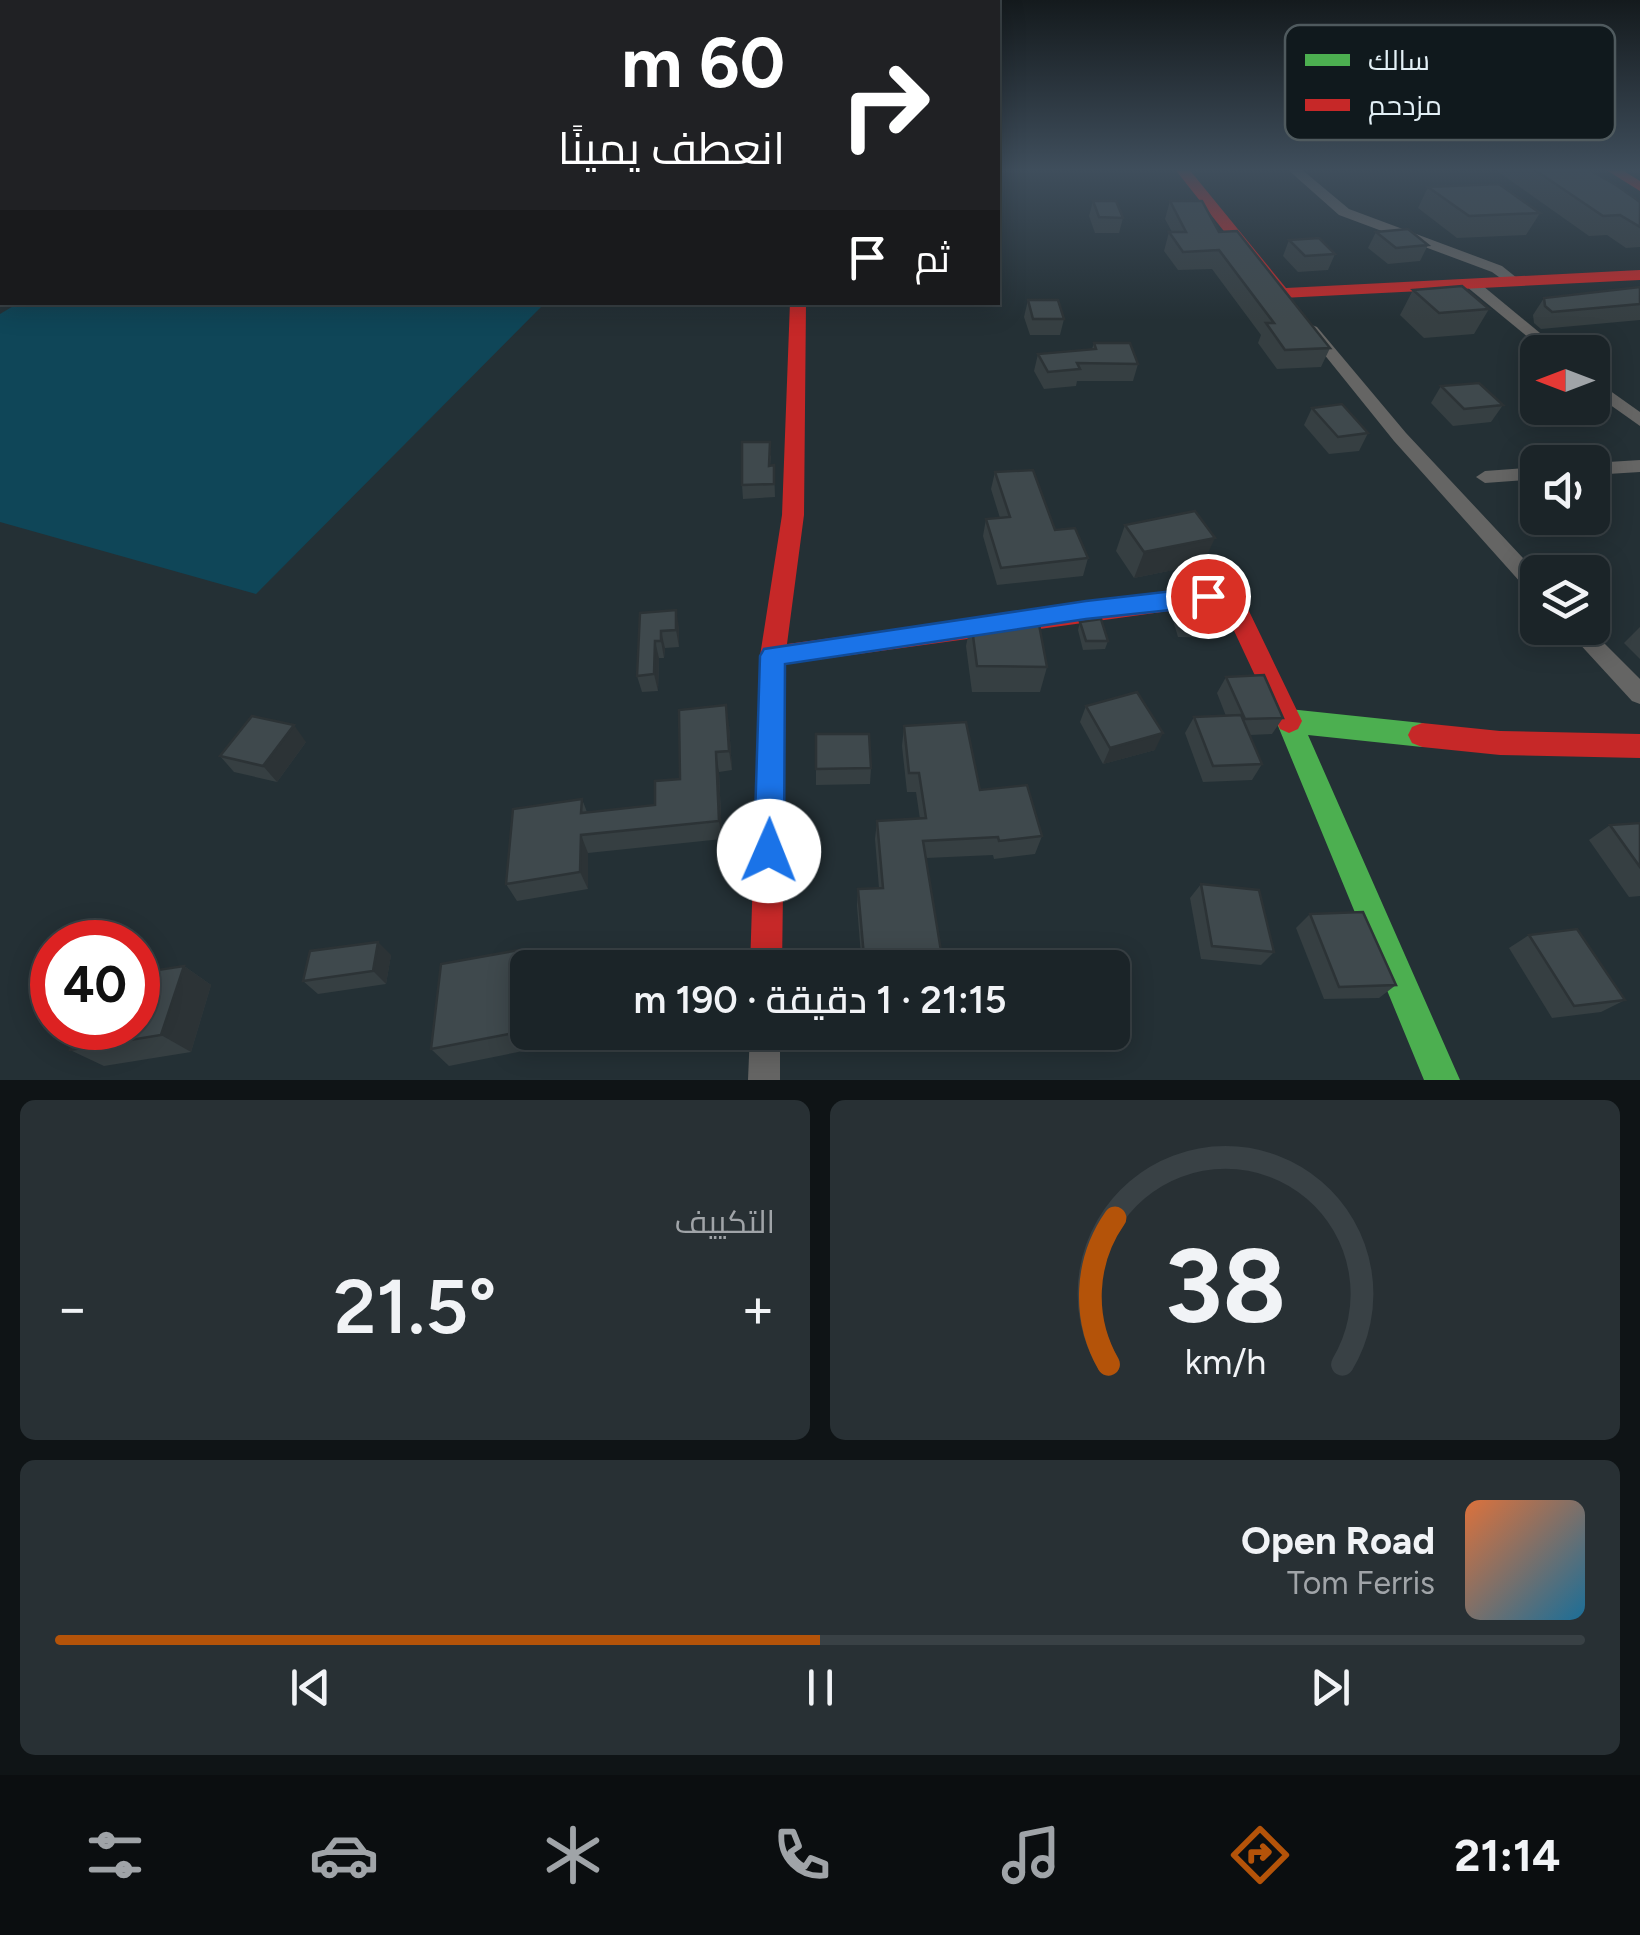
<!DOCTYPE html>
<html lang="ar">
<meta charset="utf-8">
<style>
:root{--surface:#1b2428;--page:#283034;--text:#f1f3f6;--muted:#a0a4a8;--line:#394145;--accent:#b45309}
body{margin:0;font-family:Figtree,Cairo,sans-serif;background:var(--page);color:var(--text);direction:rtl;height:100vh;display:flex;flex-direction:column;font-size:38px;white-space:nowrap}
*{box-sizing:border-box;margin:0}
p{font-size:32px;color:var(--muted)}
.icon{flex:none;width:55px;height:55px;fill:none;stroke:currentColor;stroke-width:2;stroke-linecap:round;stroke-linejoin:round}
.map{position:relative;height:1080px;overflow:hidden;direction:ltr}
.sheet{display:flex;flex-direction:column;gap:20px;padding:20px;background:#0f1416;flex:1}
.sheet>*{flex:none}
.banner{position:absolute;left:0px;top:0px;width:1000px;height:305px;box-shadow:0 5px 25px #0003,0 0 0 2px var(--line);direction:rtl;background:#202124;color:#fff;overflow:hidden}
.needle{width:65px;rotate:270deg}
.buttons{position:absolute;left:1520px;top:335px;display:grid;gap:20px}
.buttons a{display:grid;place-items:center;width:90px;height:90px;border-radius:15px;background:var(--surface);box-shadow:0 5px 25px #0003,0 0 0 2px var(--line);font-size:50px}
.speed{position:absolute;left:30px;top:920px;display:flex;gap:20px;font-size:50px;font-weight:700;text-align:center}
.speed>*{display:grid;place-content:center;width:130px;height:130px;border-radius:50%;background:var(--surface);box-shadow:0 5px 25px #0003,0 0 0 2px var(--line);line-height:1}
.speed .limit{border:15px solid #d22;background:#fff;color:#111}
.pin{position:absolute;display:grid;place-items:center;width:85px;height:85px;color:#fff;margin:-42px;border:5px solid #fff;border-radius:50%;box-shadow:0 2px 10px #0007}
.me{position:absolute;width:110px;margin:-55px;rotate:1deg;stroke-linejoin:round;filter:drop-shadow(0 0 8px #0008)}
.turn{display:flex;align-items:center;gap:35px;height:210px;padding:0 50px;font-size:45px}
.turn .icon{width:130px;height:130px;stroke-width:2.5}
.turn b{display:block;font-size:70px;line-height:85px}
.then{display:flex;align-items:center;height:95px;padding:0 50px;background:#0003;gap:20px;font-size:38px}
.big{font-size:75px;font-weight:600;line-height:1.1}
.sheet .tile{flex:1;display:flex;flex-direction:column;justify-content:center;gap:15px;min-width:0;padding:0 35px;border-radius:15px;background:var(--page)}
.sheet .dial{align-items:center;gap:0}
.dial svg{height:260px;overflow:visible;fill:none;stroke:var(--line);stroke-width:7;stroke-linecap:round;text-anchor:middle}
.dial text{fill:var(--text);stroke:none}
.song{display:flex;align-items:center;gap:30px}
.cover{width:120px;height:120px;border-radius:15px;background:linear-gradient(135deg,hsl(20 70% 55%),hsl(200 70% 35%))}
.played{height:10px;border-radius:5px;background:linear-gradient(90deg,var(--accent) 50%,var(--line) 50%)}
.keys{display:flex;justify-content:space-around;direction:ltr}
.heat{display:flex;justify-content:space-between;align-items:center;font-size:55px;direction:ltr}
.sheet .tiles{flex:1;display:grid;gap:20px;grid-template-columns:1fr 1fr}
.tile:last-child{grid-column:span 2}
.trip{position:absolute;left:510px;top:950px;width:620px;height:100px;border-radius:15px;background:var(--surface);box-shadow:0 5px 25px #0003,0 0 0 2px var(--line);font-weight:600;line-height:100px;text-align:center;direction:rtl}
.dock{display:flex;height:160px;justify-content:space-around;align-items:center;background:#0b0e10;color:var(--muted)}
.dock .icon{width:70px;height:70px}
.dock .selected{color:var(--accent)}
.dock b{font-size:45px;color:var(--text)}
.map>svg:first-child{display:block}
</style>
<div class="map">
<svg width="1640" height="1080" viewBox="0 0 1640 1080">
<rect width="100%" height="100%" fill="#243035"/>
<polygon fill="#0f4658" points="20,302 545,302 545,303 256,594 0,522 0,314"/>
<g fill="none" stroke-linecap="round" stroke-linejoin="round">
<g fill="#656564" fill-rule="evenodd">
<polygon points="1286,168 1300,168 1349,209 1502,266 1522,282 1510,285 1492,272 1339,215"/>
<polygon points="1472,280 1477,281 1563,352 1546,352 1467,287 1467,281"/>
<polygon points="0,298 2,302 9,302 0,307"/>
<polygon points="1312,325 1317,327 1406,433 1538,574 1538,596 1531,594 1394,441 1307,333 1307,327"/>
<polygon points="1592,378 1640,412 1640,426 1592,392"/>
<polygon points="1640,460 1640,472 1592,475 1592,463"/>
<polygon points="1538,467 1538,479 1485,483 1476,477 1485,471"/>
<polygon points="1565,628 1589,628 1640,679 1640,704 1632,701"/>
<polygon points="750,1032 780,1032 780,1080 748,1080"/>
</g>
<polygon fill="#4caf50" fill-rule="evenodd" points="1289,709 1422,723 1432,727 1436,735 1432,743 1422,747 1308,735 1460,1080 1424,1080 1276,721 1280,713"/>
<g fill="#c62828" fill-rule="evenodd">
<polygon points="1174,168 1188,168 1286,288 1640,270 1640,280 1282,298 1276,297"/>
<polygon points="1603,168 1619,168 1640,181 1640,191"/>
<polygon points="790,302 806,302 804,515 787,644 1208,587 1247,607 1302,721 1298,729 1289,733 1280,729 1229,620 1205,606 786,664 782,968 750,968 760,656 782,515"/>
<polygon points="1422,723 1500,731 1640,734 1640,758 1500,755 1422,747 1412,743 1408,735 1412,727"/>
</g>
</g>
<g fill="#363f42">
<polygon points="1493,168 1586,168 1640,202 1640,247 1626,248 1607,235 1589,236"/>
<polygon points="1428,187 1540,213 1526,235 1457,238 1418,208"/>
<polygon points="1093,201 1123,218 1119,233 1095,233 1089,216"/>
<polygon points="1170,201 1219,232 1330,348 1321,367 1277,369 1258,343 1261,335 1212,269 1178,270 1164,251 1169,232 1172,232 1165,219"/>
<polygon points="1376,232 1428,245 1420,261 1388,264 1368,248"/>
<polygon points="1289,240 1335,254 1328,270 1298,272 1283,256"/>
<polygon points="1640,287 1640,320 1541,329 1534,323 1533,315 1544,298"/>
<polygon points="1413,290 1489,309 1474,334 1424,338 1400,315"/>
<polygon points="1028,300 1064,319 1060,335 1030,335 1024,317"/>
<polygon points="1094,343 1138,364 1133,381 1077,381 1076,386 1044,389 1034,371 1038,354 1092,349"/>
<polygon points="1441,386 1503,405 1491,422 1453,426 1431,403"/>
<polygon points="1312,408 1368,433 1359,451 1329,454 1304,425"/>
<polygon points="771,455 770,466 774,465 775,497 743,499 742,485"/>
<polygon points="995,472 1055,530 1088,558 1083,576 997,585 983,536 986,519 1000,518 991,489"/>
<polygon points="1125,525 1203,564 1134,578 1116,551"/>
<polygon points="1180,600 1218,621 1210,638 1178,637 1172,617"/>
<polygon points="640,613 679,627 679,647 665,648 664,658 659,658 658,691 642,692 637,676"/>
<polygon points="971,621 1047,667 1040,692 972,692 966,646"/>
<polygon points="1080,622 1108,641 1105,649 1083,650 1078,630"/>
<polygon points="1640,627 1640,659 1624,643"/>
<polygon points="1226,677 1283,718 1272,734 1250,735 1262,764 1252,780 1203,782 1185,733 1194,717 1226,716 1217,693"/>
<polygon points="1086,706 1155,750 1103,764 1080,722"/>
<polygon points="729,725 732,770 719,772 722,839 588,853 588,889 517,901 506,884 582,799 587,812 655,805"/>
<polygon points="904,726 980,790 1042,836 1035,854 994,859 993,855 926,858 943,963 942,968 862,968 857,906 858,889 879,888 875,839 877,821 920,819 916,792 907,792 902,746"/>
<polygon points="816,734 871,768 870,784 816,785"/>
<polygon points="306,742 277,782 234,772 220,756"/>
<polygon points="1640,823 1640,896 1629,897 1589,840 1610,825"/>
<polygon points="1201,884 1274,952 1261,965 1201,959 1190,898"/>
<polygon points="1310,914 1396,985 1379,998 1324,999 1296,928"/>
<polygon points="1529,935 1625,1000 1601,1012 1552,1018 1509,948"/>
<polygon points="391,955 386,984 318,994 303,981"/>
<polygon points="441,964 529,1032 528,1050 449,1066 431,1049"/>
<polygon points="184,966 211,985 191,1052 104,1066 70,1050"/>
</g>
<g fill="#2c3336">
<polygon points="1215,538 1203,564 1134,578 1144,552"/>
<polygon points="676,610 679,627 679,647 676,630"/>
<polygon points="661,631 665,648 664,658 661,641"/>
<polygon points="655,641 659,658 658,691 654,674"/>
<polygon points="726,705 729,725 732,770 729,751"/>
<polygon points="294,725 306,742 277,782 263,766"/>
<polygon points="1163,733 1155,750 1103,764 1110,748"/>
<polygon points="716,752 719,772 722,839 719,821"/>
<polygon points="581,835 588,853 588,889 580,872"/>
<polygon points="378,942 391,955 386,984 373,971"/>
<polygon points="519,950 531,968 528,968 528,1050 514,1033"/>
<polygon points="184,966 211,985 191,1052 161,1035"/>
</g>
<g fill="#3f494d" stroke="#2c3336" stroke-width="2.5">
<polygon points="1532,168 1586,168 1616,185 1640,202 1640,227 1620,215 1603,216"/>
<polygon points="1499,184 1540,213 1469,216 1428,187"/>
<polygon points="1093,201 1116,201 1123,218 1099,217"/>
<polygon points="1170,201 1202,201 1219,232 1237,231 1330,348 1285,350 1266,323 1274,323 1219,250 1183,252 1169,232 1186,232"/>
<polygon points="1408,229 1428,245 1396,248 1376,232"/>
<polygon points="1319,238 1335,254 1305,256 1289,240"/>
<polygon points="1462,286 1489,309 1439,313 1413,290"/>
<polygon points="1640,287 1640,304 1552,312 1545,306 1544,298"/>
<polygon points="1028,300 1058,300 1064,319 1033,319"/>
<polygon points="1094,343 1130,343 1138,364 1077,363 1080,369 1048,372 1038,354 1096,349"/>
<polygon points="1479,383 1503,405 1464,409 1441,386"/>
<polygon points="1342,404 1368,433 1338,437 1312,408"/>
<polygon points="742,442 770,442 769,466 774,465 774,484 742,485"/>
<polygon points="1033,470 1055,530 1075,528 1088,558 1001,568 986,519 1010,517 995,472"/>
<polygon points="1195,511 1215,538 1144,552 1125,525"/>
<polygon points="1180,600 1211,600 1218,621 1186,620"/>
<polygon points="676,610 676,630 661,631 661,641 655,641 654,674 637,676 640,613"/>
<polygon points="1038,619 1047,667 977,666 971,621"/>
<polygon points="1101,619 1108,641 1086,641 1080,622"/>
<polygon points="1264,675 1283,718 1245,719 1226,677"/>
<polygon points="1137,692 1163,733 1110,748 1086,706"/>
<polygon points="726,705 729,751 716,752 719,821 581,835 580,872 506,884 513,809 582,799 581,813 655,805 655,781 680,779 679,710"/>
<polygon points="1241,715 1262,764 1213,766 1194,717"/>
<polygon points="252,716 294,725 263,766 220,756"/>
<polygon points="966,722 980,790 1027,785 1042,836 999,841 998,837 923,841 943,963 865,968 858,889 883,888 877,821 926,818 919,773 909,773 904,726"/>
<polygon points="816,734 869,734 871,768 816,769"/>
<polygon points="1640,823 1640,867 1610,825"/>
<polygon points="1201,884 1259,890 1274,952 1212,946"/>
<polygon points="1363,912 1396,985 1339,987 1310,914"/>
<polygon points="1577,929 1625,1000 1574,1006 1529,935"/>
<polygon points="378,942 373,971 303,981 310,951"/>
<polygon points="519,950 514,1033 431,1049 441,964"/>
<polygon points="659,962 658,968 585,968 585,966"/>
<polygon points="184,966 161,1035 70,1050 78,1028 138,1028 138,973"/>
</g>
<linearGradient id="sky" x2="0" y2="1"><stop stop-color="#141a1d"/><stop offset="0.53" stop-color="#3f4e5c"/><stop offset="1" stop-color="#3f4e5c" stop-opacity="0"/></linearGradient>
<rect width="1640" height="320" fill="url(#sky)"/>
<polygon fill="#1a73e8" stroke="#114b97" stroke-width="2.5" points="1208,587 1217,590 1221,596 1217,603 1208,606 1086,619 785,664 784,851 779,861 769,865 758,861 754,851 760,656 764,649 1086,601"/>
<rect x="1285" y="25" width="330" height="115" rx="15" fill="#10191d" stroke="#4f5a5e" stroke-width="2.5"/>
<rect x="1305" y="54" width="45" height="12" fill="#4caf50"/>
<rect x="1305" y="99" width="45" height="12" fill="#c62828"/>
<g font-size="28" fill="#e3f0f6">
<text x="1368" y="70">سالك</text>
<text x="1368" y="115">مزدحم</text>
</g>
</svg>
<div class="buttons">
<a><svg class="needle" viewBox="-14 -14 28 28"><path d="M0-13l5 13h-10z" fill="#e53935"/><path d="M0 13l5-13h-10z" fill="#a0a4a8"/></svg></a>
<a><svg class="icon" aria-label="sound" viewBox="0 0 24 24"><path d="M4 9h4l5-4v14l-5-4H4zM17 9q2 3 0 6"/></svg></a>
<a><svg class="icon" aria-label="layers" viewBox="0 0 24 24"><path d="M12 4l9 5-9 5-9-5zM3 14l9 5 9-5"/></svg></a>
</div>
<div class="speed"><div class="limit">40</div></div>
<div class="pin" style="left:1208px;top:596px;background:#d93025"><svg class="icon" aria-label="arrive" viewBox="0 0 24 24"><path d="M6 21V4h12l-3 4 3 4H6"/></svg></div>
<svg class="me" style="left:769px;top:851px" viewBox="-20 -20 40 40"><circle r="19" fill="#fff"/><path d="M0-13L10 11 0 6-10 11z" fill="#1a73e8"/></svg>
<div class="trip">21:15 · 1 دقيقة · 190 m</div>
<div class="banner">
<div class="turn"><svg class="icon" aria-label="right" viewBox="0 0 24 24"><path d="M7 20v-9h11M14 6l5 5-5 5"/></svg><div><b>60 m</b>انعطف يمينًا</div></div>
<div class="then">ثم<svg class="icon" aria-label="arrive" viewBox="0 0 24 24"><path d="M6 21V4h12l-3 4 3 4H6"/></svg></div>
</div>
</div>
<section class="sheet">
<div class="tiles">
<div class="tile dial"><svg viewBox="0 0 100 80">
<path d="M14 69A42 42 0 1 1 86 69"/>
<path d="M14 69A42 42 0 0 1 16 24" stroke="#b45309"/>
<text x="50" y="56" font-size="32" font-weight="700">38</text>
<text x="50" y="72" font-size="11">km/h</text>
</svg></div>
<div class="tile"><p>التكييف</p>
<div class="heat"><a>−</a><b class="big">21.5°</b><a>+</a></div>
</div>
<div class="tile">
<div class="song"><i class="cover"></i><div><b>Open Road</b><p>Tom Ferris</p></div></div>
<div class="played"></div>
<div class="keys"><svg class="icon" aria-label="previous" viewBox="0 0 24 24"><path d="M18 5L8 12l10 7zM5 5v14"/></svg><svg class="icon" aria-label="pause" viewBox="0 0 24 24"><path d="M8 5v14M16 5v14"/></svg><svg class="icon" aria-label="next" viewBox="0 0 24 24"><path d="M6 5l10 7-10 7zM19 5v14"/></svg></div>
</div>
</div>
</section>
<nav class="dock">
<b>21:14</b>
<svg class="icon selected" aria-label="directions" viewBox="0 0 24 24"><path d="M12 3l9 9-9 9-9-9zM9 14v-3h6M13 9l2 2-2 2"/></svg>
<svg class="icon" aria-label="music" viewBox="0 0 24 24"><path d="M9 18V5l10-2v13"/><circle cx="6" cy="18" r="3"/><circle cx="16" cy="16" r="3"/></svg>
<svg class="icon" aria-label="phone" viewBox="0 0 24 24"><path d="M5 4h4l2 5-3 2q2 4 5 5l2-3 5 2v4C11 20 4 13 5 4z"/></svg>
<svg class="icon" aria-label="climate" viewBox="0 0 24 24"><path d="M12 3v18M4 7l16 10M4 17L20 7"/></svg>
<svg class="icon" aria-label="car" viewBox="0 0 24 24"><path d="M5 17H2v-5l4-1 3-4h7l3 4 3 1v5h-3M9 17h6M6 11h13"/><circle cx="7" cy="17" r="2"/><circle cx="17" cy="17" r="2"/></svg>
<svg class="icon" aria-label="filters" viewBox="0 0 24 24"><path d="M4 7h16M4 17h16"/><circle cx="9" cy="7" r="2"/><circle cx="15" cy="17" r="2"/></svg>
</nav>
